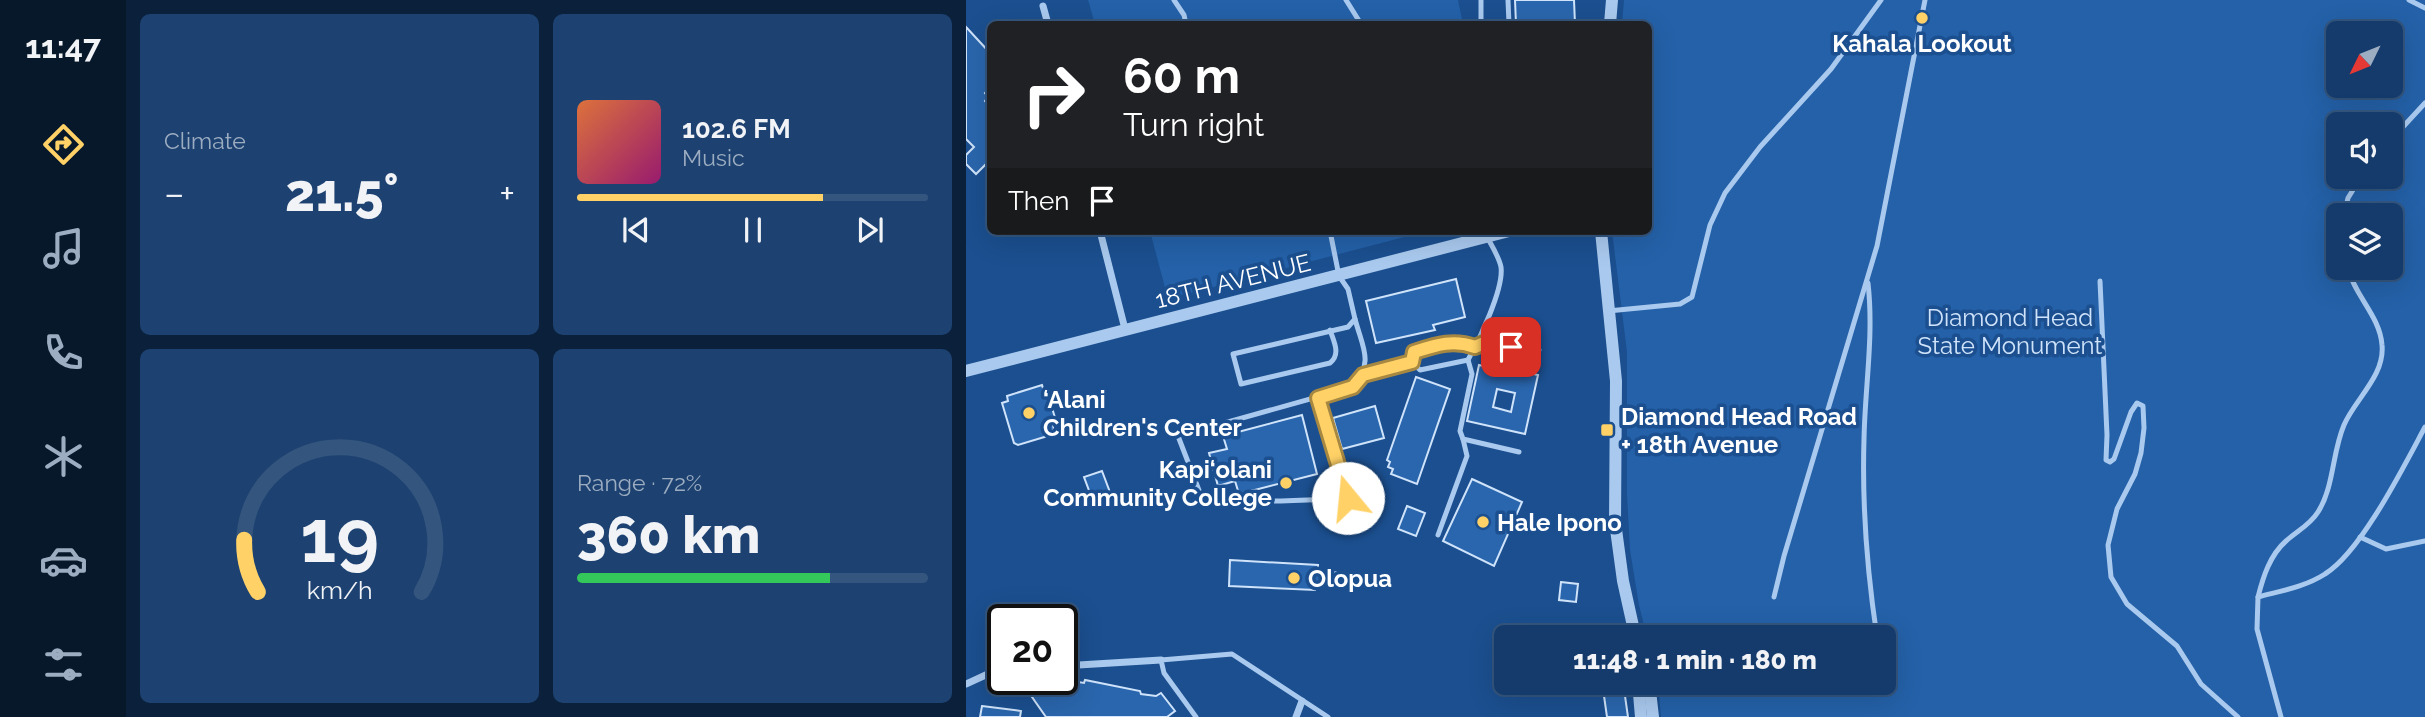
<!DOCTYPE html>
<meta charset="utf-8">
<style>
:root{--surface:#143b6b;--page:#1d4271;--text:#f1f3f6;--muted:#9dadc1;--line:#33557e;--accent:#ffd166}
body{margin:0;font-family:Raleway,sans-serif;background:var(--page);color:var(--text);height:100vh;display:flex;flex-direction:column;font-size:26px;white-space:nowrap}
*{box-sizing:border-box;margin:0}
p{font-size:23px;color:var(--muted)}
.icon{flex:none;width:38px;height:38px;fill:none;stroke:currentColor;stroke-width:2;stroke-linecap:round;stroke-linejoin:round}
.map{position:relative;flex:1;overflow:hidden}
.drawer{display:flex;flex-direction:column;gap:14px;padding:14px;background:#0b203b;width:840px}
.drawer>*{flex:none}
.top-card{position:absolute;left:21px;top:21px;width:665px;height:214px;border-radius:10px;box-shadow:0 7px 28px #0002,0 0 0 2px var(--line);background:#202124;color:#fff;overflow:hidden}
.needle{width:46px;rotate:227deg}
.buttons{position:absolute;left:1360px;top:21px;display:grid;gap:14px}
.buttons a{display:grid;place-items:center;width:77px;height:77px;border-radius:10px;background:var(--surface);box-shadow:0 7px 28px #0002,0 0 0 2px var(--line);font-size:35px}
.speed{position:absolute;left:21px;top:604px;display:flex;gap:14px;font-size:35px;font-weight:700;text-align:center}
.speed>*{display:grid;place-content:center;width:91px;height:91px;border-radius:50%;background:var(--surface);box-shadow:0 7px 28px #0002,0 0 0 2px var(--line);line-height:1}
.speed .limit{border:4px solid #111;border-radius:10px;background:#fff;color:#111}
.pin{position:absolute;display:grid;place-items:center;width:60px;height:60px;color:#fff;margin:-30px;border-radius:14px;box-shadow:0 4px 10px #0006}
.me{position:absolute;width:77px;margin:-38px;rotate:343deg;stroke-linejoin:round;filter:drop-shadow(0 0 5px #0008)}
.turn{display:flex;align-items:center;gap:24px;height:147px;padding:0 21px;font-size:32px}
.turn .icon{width:91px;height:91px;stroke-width:2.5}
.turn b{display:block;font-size:49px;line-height:60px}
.then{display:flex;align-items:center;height:66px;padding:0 21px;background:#0003;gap:14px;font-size:26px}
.big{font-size:52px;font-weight:800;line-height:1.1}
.drawer .widget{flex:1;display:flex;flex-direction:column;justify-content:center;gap:10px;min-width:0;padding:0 24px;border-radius:10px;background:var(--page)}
.drawer .dial{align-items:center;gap:0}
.dial svg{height:182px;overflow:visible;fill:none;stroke:var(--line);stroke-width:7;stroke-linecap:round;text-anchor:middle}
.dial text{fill:var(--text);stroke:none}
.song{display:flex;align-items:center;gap:21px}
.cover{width:84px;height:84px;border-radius:10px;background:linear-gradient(135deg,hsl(20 70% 55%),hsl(320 70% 35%))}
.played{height:7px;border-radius:4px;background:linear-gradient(90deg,var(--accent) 70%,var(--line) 70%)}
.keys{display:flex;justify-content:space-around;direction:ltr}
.heat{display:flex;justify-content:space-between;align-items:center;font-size:38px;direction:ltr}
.charge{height:10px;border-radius:5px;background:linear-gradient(90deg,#34c759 72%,var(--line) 0)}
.drawer .tiles{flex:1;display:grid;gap:14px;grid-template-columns:repeat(2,1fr)}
.trip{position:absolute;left:528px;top:625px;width:402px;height:70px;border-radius:10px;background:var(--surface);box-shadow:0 7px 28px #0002,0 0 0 2px var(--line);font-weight:800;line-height:70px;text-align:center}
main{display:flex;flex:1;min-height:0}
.menu{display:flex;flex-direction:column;width:126px;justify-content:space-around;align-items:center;background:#08182b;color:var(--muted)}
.menu .icon{width:49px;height:49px}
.menu .on{color:var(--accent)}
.menu b{font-size:32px;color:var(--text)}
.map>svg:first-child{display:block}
</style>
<main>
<nav class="menu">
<b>11:47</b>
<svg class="icon on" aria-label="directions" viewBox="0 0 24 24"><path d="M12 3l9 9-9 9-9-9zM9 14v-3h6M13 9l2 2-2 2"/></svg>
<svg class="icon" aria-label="music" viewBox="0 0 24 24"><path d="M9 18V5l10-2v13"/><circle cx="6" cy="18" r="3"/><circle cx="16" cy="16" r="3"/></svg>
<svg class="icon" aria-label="phone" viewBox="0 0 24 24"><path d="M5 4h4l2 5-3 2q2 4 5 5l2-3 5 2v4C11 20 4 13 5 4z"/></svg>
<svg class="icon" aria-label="climate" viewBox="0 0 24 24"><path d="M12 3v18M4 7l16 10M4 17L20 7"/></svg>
<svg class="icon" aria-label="car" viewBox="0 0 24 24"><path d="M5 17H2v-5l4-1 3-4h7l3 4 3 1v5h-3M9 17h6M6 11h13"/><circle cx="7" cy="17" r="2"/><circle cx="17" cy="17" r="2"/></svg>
<svg class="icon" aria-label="filters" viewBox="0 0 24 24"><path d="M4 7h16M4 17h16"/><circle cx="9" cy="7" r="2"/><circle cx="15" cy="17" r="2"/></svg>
</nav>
<section class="drawer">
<div class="tiles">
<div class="widget"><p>Climate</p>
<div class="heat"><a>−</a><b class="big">21.5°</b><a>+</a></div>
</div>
<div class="widget">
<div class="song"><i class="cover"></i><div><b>102.6 FM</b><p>Music</p></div></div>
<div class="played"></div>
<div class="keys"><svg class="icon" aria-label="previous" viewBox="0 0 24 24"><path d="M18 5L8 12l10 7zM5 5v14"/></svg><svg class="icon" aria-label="pause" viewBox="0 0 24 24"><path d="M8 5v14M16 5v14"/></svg><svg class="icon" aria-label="next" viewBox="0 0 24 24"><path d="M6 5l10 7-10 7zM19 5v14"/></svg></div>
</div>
<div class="widget dial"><svg viewBox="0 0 100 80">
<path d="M14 69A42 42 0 1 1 86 69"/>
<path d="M14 69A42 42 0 0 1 8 46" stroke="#ffd166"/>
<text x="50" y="56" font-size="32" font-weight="700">19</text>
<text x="50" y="72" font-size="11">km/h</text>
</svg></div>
<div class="widget"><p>Range · 72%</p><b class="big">360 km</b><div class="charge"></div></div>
</div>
</section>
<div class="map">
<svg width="1459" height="717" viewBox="0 0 1459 717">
<rect width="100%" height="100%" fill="#1b4f8f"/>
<g fill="#2461a8" fill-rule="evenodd">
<polygon points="122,0 492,0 497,24 129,24"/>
<path d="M 658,0 L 1459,0 L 1459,717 L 695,717 L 692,683 L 919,682 L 919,637 L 681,637 L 673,605 L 664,550 L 661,495 L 661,352 L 646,231 L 682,231 L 682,24 L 656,24 ZM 1372,33 L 1424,33 L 1424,86 L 1372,86 ZM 1372,124 L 1424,124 L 1424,177 L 1372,177 ZM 1372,215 L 1424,215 L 1424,268 L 1372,268 Z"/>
<polygon points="184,231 461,231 202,299"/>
</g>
<g fill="#2a66ad" stroke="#cfe3fa" stroke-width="2" fill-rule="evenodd">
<polygon points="549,0 608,0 609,24 550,24"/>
<polygon points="0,27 24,53 24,88 19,93 22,97 19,101 24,107 24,160 10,174 0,164 0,155 8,147 0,139"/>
<polygon points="490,279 499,317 467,325 469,330 410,343 400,301"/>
<path d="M 513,365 L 539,371 L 540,368 L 572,375 L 559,434 L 501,421 ZM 531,389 L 549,393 L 545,412 L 527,407 Z"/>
<polygon points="450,377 484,389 451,484 425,474 427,469 422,467 424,462 421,460"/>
<polygon points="76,385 79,395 82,395 91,424 87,425 88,430 84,431 85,435 52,445 48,443 36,403 42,401 41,396"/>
<polygon points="409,406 418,438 376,449 367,418"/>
<polygon points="336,415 351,474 273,494 269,481 252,486 243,453 261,449 257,436"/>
<polygon points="136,471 145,495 127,501 118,477"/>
<polygon points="506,479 556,502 528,566 477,541"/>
<polygon points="441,506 459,513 450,536 432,529"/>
<polygon points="264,560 352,565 352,571 426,577 425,587 349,583 349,590 263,586"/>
<polygon points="595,582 612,584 610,602 593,600"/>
<polygon points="93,679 118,683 119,680 174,691 175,694 190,696 195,693 209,711 201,717 80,717 66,697"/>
<polygon points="636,682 657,682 662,717 641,717"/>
<polygon points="16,706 55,711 54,717 14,717"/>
</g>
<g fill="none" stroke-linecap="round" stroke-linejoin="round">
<g stroke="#a9c9ee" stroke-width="5">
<polyline points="208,0 218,15 220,24"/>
<polyline points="380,0 395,24"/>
<polyline points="515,0 515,24"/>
<polyline points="542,0 543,24"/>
<polyline points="1443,0 1459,8"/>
<polyline points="1424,141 1459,103"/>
<polyline points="1378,215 1382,198 1395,177"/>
<path d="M 364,231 L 373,276 L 382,289 L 389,319 L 382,327 L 267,354 L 275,384 L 364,363 C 375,354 368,342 364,330"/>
<polyline points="1134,281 1141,435 1140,460 1144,462 1148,459 1165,412 1171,403 1177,406 1178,428 1175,453 1169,474 1151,509 1142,545 1145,577 1161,604 1211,646 1235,684 1272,717"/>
<path d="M 902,283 C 908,336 899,386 898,439 C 896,505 901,571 911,637"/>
<polyline points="642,311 714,304 726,297 744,225 759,193 794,147 865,69 915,0"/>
<path d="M 502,360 C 513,340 538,289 535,267 C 533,257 526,246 521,237"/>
<path d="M 446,362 L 448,352 C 470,345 487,339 509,347 L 518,343 L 573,350"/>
<polyline points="397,375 446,362 454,370 502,360 506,374 494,431 497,439 553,452"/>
<path d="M 352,398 L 382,498 C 346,499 262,507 234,493 L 212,436 L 387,387 C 408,361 397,349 389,319"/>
<polyline points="472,535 501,456 497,439"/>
<polyline points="1394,537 1420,549 1459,541"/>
<polyline points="808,597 818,556 911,246 959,0"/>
<path d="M 1292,597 C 1297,577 1304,555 1320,541 C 1331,531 1344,525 1352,512 C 1368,487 1366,453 1378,425 C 1389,399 1419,376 1416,345 C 1414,316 1388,295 1382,268"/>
<polyline points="919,679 919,681"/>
<polyline points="230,717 198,673 195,660 266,654 362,717"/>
<path d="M 1315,717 L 1291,629 L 1292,597 C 1314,591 1339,587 1359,574 C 1395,552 1438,466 1459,427"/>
</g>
<g stroke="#a9c9ee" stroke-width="7">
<polyline points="77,6 82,24"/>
<polyline points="134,231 159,329"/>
<polyline points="96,666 195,660"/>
<polyline points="0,684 37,667"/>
<polyline points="330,717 336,701"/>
</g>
<g stroke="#a9c9ee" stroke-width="12">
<polyline points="644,24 646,0"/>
<polyline points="635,231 650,381 649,522 657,581 667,626 672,637"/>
<polyline points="0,371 543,231"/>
<polyline points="672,682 675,717"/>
<polyline points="683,682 687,717"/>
</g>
</g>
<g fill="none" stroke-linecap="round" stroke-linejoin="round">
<g stroke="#a68842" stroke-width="18">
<path id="route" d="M 382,498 L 352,398 L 387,387 L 397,375 L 446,362 L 448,352 C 470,345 487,339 509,347 L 518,343 L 545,347"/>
</g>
<use href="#route" stroke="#ffd166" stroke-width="12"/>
</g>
<g fill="#ffd166" stroke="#1b4f8f" stroke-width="2.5">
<circle cx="956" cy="18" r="7"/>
<circle cx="63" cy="413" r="7"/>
<rect x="634" y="423" width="14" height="14" rx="3.5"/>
<circle cx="320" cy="483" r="7"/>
<circle cx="517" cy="522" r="7"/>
<circle cx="328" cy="578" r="7"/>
</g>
<g text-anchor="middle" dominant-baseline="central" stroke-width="7" stroke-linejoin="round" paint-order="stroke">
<g font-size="24" font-weight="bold" fill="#fff" stroke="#1b4f8f" text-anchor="start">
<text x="956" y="43" text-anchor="middle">Kahala Lookout</text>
<text x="77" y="399">‘Alani<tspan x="77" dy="28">Children's Center</tspan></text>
<text x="655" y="416">Diamond Head Road<tspan x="655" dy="28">+ 18th Avenue</tspan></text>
<text x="306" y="469" text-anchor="end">Kapi‘olani<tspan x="306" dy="28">Community College</tspan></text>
<text x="531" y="522">Hale Ipono</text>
<text x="342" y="578">Olopua</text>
</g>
<g font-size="24" fill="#fff" stroke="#1b4f8f">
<text transform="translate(267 281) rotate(-14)">18TH AVENUE</text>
</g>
<g font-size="24" fill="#cfe3fa" stroke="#1b4f8f">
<text x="1044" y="317">Diamond Head<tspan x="1044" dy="28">State Monument</tspan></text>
</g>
</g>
</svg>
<div class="buttons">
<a><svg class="needle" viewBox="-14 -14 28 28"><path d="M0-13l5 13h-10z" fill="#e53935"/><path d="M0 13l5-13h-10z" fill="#9dadc1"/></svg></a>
<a><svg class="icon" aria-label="sound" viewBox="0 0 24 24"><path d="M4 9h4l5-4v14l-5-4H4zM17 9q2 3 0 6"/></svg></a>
<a><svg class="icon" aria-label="layers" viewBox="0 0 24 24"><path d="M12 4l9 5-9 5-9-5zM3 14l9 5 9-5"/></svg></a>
</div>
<div class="speed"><div class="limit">20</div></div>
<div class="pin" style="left:545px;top:347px;background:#d93025"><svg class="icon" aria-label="arrive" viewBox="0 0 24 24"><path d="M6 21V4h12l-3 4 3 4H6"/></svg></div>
<svg class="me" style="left:382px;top:498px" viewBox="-20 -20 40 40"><circle r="19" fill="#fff"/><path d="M0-13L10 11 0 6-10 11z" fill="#ffd166"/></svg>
<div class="trip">11:48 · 1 min · 180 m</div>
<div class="top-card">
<div class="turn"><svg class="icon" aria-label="right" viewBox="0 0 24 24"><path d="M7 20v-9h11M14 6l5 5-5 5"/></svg><div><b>60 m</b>Turn right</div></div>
<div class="then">Then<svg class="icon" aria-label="arrive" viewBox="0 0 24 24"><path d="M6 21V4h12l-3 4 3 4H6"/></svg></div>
</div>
</div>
</main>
